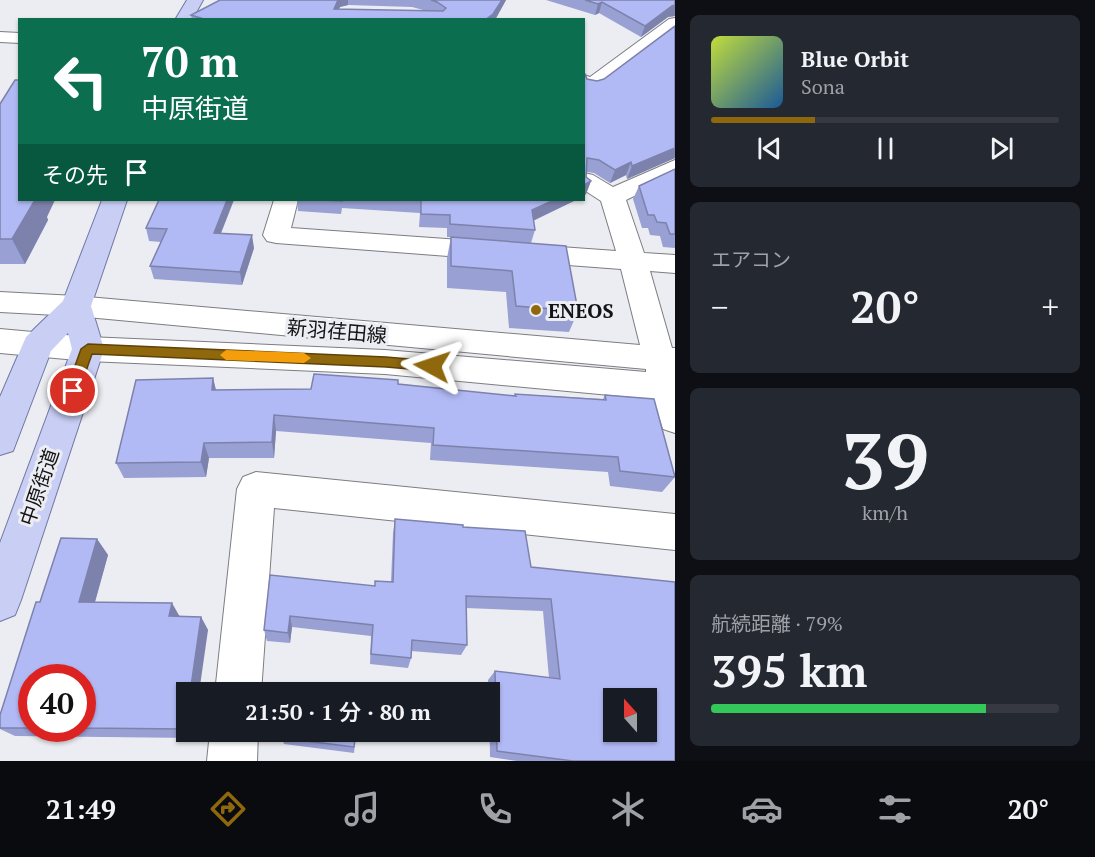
<!DOCTYPE html>
<html lang="ja">
<meta charset="utf-8">
<style>
:root{--surface:#171b24;--page:#242831;--text:#f1f3f6;--muted:#9ea1a6;--line:#363941;--accent:#8f670c}
body{margin:0;font-family:"PT Serif","Noto Sans JP",serif;background:var(--page);color:var(--text);height:100vh;display:flex;flex-direction:column;font-size:22px;white-space:nowrap}
*{box-sizing:border-box;margin:0}
p{font-size:20px;color:var(--muted)}
.icon{flex:none;width:33px;height:33px;fill:none;stroke:currentColor;stroke-width:2;stroke-linecap:round;stroke-linejoin:round}
.map{position:relative;flex:1;overflow:hidden}
.side{display:flex;flex-direction:column;gap:15px;padding:15px;background:#0d0f14;width:420px}
.side>*{flex:none}
.hud{position:absolute;left:18px;top:18px;width:567px;height:183px;border-radius:0px;box-shadow:0 2px 4px #0004;background:#0b6e4f;color:#fff;overflow:hidden}
.needle{width:39px;rotate:339deg}
.controls{position:absolute;left:603px;top:688px;display:grid;gap:12px}
.controls a{display:grid;place-items:center;width:54px;height:54px;border-radius:0px;background:var(--surface);box-shadow:0 2px 4px #0004;font-size:30px}
.speed{position:absolute;left:18px;top:664px;display:flex;gap:12px;font-size:30px;font-weight:700;text-align:center}
.speed>*{display:grid;place-content:center;width:78px;height:78px;border-radius:50%;background:var(--surface);box-shadow:0 2px 4px #0004;line-height:1}
.speed .limit{border:9px solid #d22;background:#fff;color:#111}
.pin{position:absolute;display:grid;place-items:center;width:51px;height:51px;color:#fff;margin:-26px;border:3px solid #fff;border-radius:50%;box-shadow:0 2px 6px #0007}
.me{position:absolute;width:66px;margin:-33px;rotate:275deg;stroke-linejoin:round;filter:drop-shadow(0 0 4px #0008)}
.turn{display:flex;align-items:center;gap:21px;height:126px;padding:0 24px;font-size:27px}
.turn .icon{width:78px;height:78px;stroke-width:2.5}
.turn b{display:block;font-size:42px;line-height:51px}
.then{display:flex;align-items:center;height:57px;padding:0 24px;background:#0003;gap:12px;font-size:22px}
.big{font-size:45px;font-weight:600;line-height:1.1}
.side .widget{flex:1;display:flex;flex-direction:column;justify-content:center;gap:9px;min-width:0;padding:0 21px;border-radius:9px;background:var(--page)}
.side .dial{align-items:center;gap:0}
.dial b{font-size:78px;line-height:1}
.song{display:flex;align-items:center;gap:18px}
.cover{width:72px;height:72px;border-radius:9px;background:linear-gradient(135deg,hsl(70 70% 55%),hsl(210 70% 35%))}
.played{height:6px;border-radius:3px;background:linear-gradient(90deg,var(--accent) 30%,var(--line) 30%)}
.keys{display:flex;justify-content:space-around;direction:ltr}
.heat{display:flex;justify-content:space-between;align-items:center;font-size:33px;direction:ltr}
.charge{height:9px;border-radius:4px;background:linear-gradient(90deg,#34c759 79%,var(--line) 0)}
.trip{position:absolute;left:176px;top:682px;width:324px;height:60px;border-radius:0px;background:var(--surface);box-shadow:0 2px 4px #0004;font-weight:600;line-height:60px;text-align:center}
.dock{display:flex;height:96px;justify-content:space-around;align-items:center;background:#090b0e;color:var(--muted)}
.dock .icon{width:42px;height:42px}
.dock .on{color:var(--accent)}
.dock b{font-size:27px;color:var(--text)}
main{display:flex;flex:1;min-height:0}
.map>svg:first-child{display:block}
</style>
<main>
<div class="map">
<svg width="675" height="761" viewBox="0 0 675 761">
<rect width="100%" height="100%" fill="#ecedf2"/>
<g fill="none" stroke-linecap="round" stroke-linejoin="round">
<g stroke="#7c7d81" stroke-width="2">
<g id="minor">
<polygon points="675,18 675,31 599,89 592,91 584,89 584,75 590,77 669,19"/>
<polygon points="0,32 20,33 20,43 0,42"/>
<polygon points="675,160 675,176 626,200 644,253 675,255 675,273 650,271 672,348 675,348 675,433 663,429 653,399 385,374 88,361 0,353 0,329 88,337 385,350 646,372 646,369 76,316 0,312 0,292 76,296 640,345 621,269 276,243 267,241 263,235 274,200 298,200 291,228 616,251 601,201 584,190 584,173 593,175 613,187"/>
<polygon points="256,472 675,514 675,550 274,508 261,693 215,693 237,489 243,477"/>
<polygon points="210,732 258,732 257,761 207,761"/>
</g>
</g>
<g stroke="#7277a2" stroke-width="2">
<g id="major">
<polygon points="187,0 203,0 192,20 175,20"/>
<polygon points="102,200 127,200 91,306 104,349 21,600 15,615 0,621 0,543 72,349 68,333 51,351 13,451 0,455 0,397 26,337 63,301"/>
</g>
</g>
<use href="#minor" fill="#fff" fill-rule="evenodd"/>
<use href="#major" fill="#c9cef5" fill-rule="evenodd"/>
</g>
<g fill="#99a0d3" fill-rule="evenodd">
<path d="M 220,0 L 506,0 L 495,20 L 192,20 L 191,15 ZM 348,5 L 412,7 L 427,11 L 339,9 L 340,7 Z"/>
<polygon points="546,0 675,0 675,16 668,17 641,37 599,13 595,15"/>
<polygon points="675,26 675,158 627,179 626,175 610,183 594,173 587,172 586,177 591,181 586,194 584,196 584,73 585,74 587,79 597,81 604,79"/>
<polygon points="0,104 48,220 25,264 0,264"/>
<polygon points="675,169 675,248 663,247 660,236 650,235 648,228 642,228 633,199 639,186"/>
<polygon points="297,200 576,200 533,221 535,230 531,243 578,311 569,332 509,328 506,292 447,288 447,258 451,237 447,237 447,228 419,227 420,213 342,208 341,214 298,211"/>
<polygon points="146,228 221,233 254,248 242,285 154,279 150,266 161,242 149,241"/>
<polygon points="213,378 216,390 311,389 398,384 514,396 515,394 603,399 605,395 675,477 662,492 610,486 608,472 430,460 431,443 276,431 274,458 209,458 206,477 124,478 116,463"/>
<polygon points="395,519 463,527 531,567 675,761 517,761 490,757 489,693 488,693 488,680 495,671 549,678 543,611 466,608 467,645 461,655 411,651 411,658 408,668 370,664 371,636 292,627 290,643 267,641 264,630 270,575 374,586 391,582 393,533"/>
<path d="M 97,539 L 108,555 L 95,602 L 180,617 L 201,617 L 208,630 L 186,693 L 186,732 L 194,732 L 193,738 L 15,736 L 0,729 L 0,715 ZM 32,678 L 82,678 L 82,729 L 32,729 Z"/>
<polygon points="356,732 354,753 284,744 282,738"/>
</g>
<g fill="#7d82ac">
<polygon points="338,0 348,0 348,5 340,7 334,20 334,9"/>
<polygon points="502,0 506,0 495,20 485,20"/>
<polygon points="602,2 599,13 595,15 598,4"/>
<polygon points="675,5 675,16 668,17 641,37 645,26 672,6"/>
<polygon points="675,148 675,158 627,179 632,166"/>
<polygon points="631,162 626,175 610,183 615,170"/>
<polygon points="591,181 586,194 584,196 584,185"/>
<polygon points="35,200 55,200 47,217 48,220 25,264 12,239"/>
<polygon points="227,200 234,200 216,246 214,233"/>
<polygon points="554,200 576,200 528,223 532,210"/>
<polygon points="252,235 254,248 242,285 240,272"/>
<polygon points="213,378 217,395 212,390"/>
<polygon points="274,415 276,431 274,458 272,442"/>
<polygon points="204,443 209,458 206,477 201,462"/>
<polygon points="97,539 108,555 91,616 79,602"/>
<polygon points="172,603 180,617 169,616"/>
<polygon points="290,616 292,627 290,643 288,633"/>
<polygon points="201,617 208,630 199,693 190,693"/>
<polygon points="187,732 194,732 193,738"/>
</g>
<g fill="#b2baf5" stroke="#7d82ac" stroke-width="1.5" fill-rule="evenodd">
<polygon points="220,0 338,0 334,9 443,11 446,8 437,2 431,0 502,0 493,14 485,20 207,20 191,15"/>
<polygon points="585,0 675,0 675,5 672,6 645,26 602,2 598,4"/>
<polygon points="675,26 675,148 632,166 631,162 615,170 599,160 587,158 586,177 591,181 584,185 584,73 585,74 587,79 597,81 604,79"/>
<polygon points="15,80 20,80 20,200 35,200 12,239 0,239 0,104"/>
<polygon points="675,169 675,234 670,234 666,223 657,222 654,215 648,215 639,186"/>
<polygon points="159,200 227,200 214,233 252,235 240,272 150,266 167,229 146,228"/>
<polygon points="321,200 342,200 342,201"/>
<polygon points="409,200 554,200 532,210 535,230 450,224 450,215 421,214 421,200"/>
<polygon points="451,237 566,246 578,311 516,306 512,271 451,266"/>
<polygon points="314,374 398,380 398,384 516,396 515,394 606,400 605,395 654,399 675,477 620,471 618,457 433,445 434,428 274,415 272,442 204,443 201,462 116,463 136,380 213,378 212,390 311,389"/>
<path d="M 395,519 L 463,525 L 463,527 L 525,531 L 531,567 L 675,582 L 675,761 L 573,761 L 497,751 L 495,671 L 560,679 L 551,599 L 466,596 L 467,645 L 412,640 L 411,658 L 371,654 L 373,625 L 290,616 L 288,633 L 264,630 L 270,575 L 375,586 L 375,581 L 393,582 ZM 614,699 L 646,699 L 646,732 L 614,732 Z"/>
<polygon points="61,538 97,539 79,602 172,603 169,616 201,617 190,693 186,693 186,720 185,729 82,728 82,678 32,678 32,728 0,728 0,715 36,602 40,602"/>
<polygon points="290,685 348,693 289,693"/>
<polygon points="283,732 356,732 354,747 282,738"/>
</g>
<polygon fill="#8f670c" stroke="#5d4308" stroke-width="1.5" points="88,344 386,357 432,361 439,366 432,371 386,367 92,354 78,394 68,394 66,391 81,349"/>
<polygon fill="#f59e0b" points="226,350 304,353 311,358 304,363 226,360 220,355"/>
<circle fill="#8f670c" stroke="#ecedf2" stroke-width="2" cx="536" cy="310" r="6"/>
<g text-anchor="middle" dominant-baseline="central" stroke-width="6" stroke-linejoin="round" paint-order="stroke">
<g font-size="20" font-weight="bold" fill="#141416" stroke="#ecedf2" text-anchor="start">
<text x="548" y="310">ENEOS</text>
</g>
<g font-size="20" fill="#141416" stroke="#ecedf2">
<text transform="translate(337 331) rotate(5)">新羽荏田線</text>
<text transform="translate(39 487) rotate(-71)">中原街道</text>
</g>
</g>
</svg>
<div class="controls">
<a><svg class="needle" viewBox="-14 -14 28 28"><path d="M0-13l5 13h-10z" fill="#e53935"/><path d="M0 13l5-13h-10z" fill="#9ea1a6"/></svg></a>
</div>
<div class="speed"><div class="limit">40</div></div>
<div class="pin" style="left:73px;top:391px;background:#d93025"><svg class="icon" aria-label="arrive" viewBox="0 0 24 24"><path d="M6 21V4h12l-3 4 3 4H6"/></svg></div>
<svg class="me" style="left:432px;top:366px" viewBox="-20 -20 40 40"><path d="M0-17L14 15 0 8-14 15z" fill="#8f670c" stroke="#fff" stroke-width="4"/></svg>
<div class="trip">21:50 · 1 分 · 80 m</div>
<div class="hud">
<div class="turn"><svg class="icon" aria-label="left" viewBox="0 0 24 24"><path d="M17 20v-9H6M10 6l-5 5 5 5"/></svg><div><b>70 m</b>中原街道</div></div>
<div class="then">その先<svg class="icon" aria-label="arrive" viewBox="0 0 24 24"><path d="M6 21V4h12l-3 4 3 4H6"/></svg></div>
</div>
</div>
<section class="side">
<div class="widget">
<div class="song"><i class="cover"></i><div><b>Blue Orbit</b><p>Sona</p></div></div>
<div class="played"></div>
<div class="keys"><svg class="icon" aria-label="previous" viewBox="0 0 24 24"><path d="M18 5L8 12l10 7zM5 5v14"/></svg><svg class="icon" aria-label="pause" viewBox="0 0 24 24"><path d="M8 5v14M16 5v14"/></svg><svg class="icon" aria-label="next" viewBox="0 0 24 24"><path d="M6 5l10 7-10 7zM19 5v14"/></svg></div>
</div>
<div class="widget"><p>エアコン</p>
<div class="heat"><a>−</a><b class="big">20°</b><a>+</a></div>
</div>
<div class="widget dial"><b>39</b><p>km/h</p></div>
<div class="widget"><p>航続距離 · 79%</p><b class="big">395 km</b><div class="charge"></div></div>
</section>
</main>
<nav class="dock">
<b>21:49</b>
<svg class="icon on" aria-label="directions" viewBox="0 0 24 24"><path d="M12 3l9 9-9 9-9-9zM9 14v-3h6M13 9l2 2-2 2"/></svg>
<svg class="icon" aria-label="music" viewBox="0 0 24 24"><path d="M9 18V5l10-2v13"/><circle cx="6" cy="18" r="3"/><circle cx="16" cy="16" r="3"/></svg>
<svg class="icon" aria-label="phone" viewBox="0 0 24 24"><path d="M5 4h4l2 5-3 2q2 4 5 5l2-3 5 2v4C11 20 4 13 5 4z"/></svg>
<svg class="icon" aria-label="climate" viewBox="0 0 24 24"><path d="M12 3v18M4 7l16 10M4 17L20 7"/></svg>
<svg class="icon" aria-label="car" viewBox="0 0 24 24"><path d="M5 17H2v-5l4-1 3-4h7l3 4 3 1v5h-3M9 17h6M6 11h13"/><circle cx="7" cy="17" r="2"/><circle cx="17" cy="17" r="2"/></svg>
<svg class="icon" aria-label="filters" viewBox="0 0 24 24"><path d="M4 7h16M4 17h16"/><circle cx="9" cy="7" r="2"/><circle cx="15" cy="17" r="2"/></svg>
<b>20°</b>
</nav>
